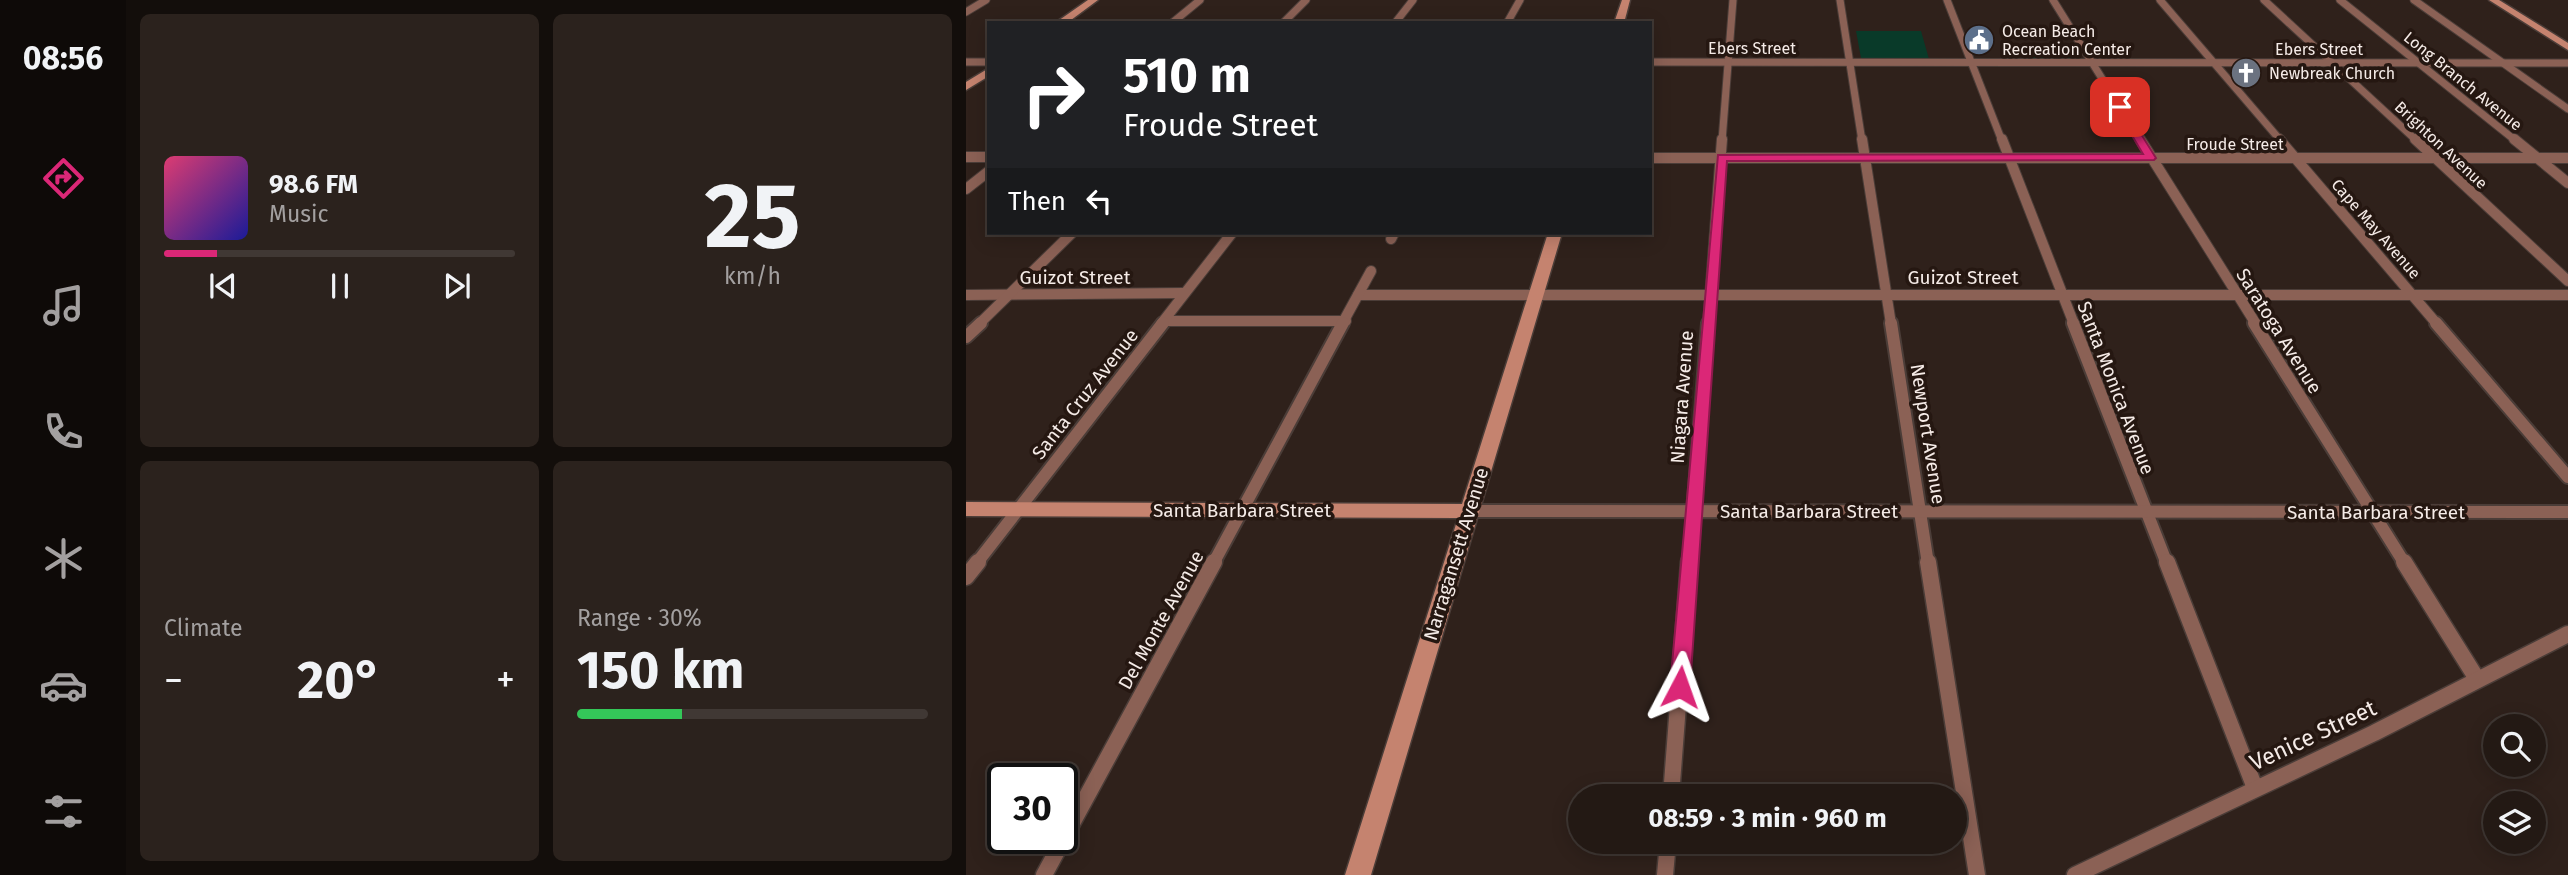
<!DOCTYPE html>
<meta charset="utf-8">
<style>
:root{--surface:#231914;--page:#2b221d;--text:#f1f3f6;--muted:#a3a0a0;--line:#403834;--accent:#db2777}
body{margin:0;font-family:"Fira Sans",sans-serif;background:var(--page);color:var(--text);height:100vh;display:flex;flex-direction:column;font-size:26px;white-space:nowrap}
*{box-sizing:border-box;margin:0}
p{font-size:23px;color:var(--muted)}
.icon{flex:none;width:38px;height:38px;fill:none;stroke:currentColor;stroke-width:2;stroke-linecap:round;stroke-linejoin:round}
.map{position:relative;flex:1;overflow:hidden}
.side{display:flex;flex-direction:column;gap:14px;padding:14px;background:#130e0b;width:840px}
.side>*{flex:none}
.guide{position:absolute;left:21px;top:21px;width:665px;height:214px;border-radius:0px;box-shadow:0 4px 18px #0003,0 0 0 2px var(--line);background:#202124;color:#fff;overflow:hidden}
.buttons{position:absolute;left:1517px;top:714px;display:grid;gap:14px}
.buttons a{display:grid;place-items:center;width:63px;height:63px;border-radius:50%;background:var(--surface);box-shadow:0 4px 18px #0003,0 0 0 2px var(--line);font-size:35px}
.speed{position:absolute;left:21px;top:763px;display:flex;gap:14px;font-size:35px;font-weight:700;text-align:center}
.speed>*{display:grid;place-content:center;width:91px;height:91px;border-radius:50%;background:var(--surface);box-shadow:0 4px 18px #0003,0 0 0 2px var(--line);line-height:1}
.speed .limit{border:4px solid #111;border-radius:10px;background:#fff;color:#111}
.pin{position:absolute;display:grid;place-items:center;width:60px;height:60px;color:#fff;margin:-30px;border-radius:14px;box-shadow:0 4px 10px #0006}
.me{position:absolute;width:77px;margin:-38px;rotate:4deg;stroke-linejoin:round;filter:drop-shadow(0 0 5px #0008)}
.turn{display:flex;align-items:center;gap:24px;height:147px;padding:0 21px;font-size:32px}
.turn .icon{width:91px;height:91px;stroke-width:2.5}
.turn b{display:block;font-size:49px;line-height:60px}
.then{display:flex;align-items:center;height:66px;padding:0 21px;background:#0003;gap:14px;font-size:26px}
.big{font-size:52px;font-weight:700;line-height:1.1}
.side .widget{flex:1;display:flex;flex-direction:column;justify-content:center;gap:10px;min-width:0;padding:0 24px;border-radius:10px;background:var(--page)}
.side .dial{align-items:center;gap:0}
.dial b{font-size:91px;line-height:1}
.song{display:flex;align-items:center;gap:21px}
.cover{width:84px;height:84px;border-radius:10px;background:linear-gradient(135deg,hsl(340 70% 55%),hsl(240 70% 35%))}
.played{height:7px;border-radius:4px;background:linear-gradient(90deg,var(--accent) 15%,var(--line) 15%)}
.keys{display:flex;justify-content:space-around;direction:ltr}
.heat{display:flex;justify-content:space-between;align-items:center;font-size:38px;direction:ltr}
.charge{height:10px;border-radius:5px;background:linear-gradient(90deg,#34c759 30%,var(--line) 0)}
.side .tiles{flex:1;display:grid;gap:14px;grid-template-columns:repeat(2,1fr)}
.trip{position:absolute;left:602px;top:784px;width:399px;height:70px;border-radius:35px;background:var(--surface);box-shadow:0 4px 18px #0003,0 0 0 2px var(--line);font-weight:700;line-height:70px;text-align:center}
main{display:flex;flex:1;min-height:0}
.tabs{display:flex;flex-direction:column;width:126px;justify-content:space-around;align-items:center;background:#0e0a08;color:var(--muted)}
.tabs .icon{width:49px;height:49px}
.tabs .selected{color:var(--accent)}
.tabs b{font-size:32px;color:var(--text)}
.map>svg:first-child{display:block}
</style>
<main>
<nav class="tabs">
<b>08:56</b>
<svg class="icon selected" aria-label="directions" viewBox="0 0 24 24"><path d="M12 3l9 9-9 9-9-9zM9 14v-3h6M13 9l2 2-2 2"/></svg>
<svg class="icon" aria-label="music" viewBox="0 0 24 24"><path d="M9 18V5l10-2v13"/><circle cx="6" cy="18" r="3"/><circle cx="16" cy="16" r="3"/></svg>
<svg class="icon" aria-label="phone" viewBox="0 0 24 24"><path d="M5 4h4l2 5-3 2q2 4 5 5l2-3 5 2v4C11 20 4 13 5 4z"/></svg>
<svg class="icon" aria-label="climate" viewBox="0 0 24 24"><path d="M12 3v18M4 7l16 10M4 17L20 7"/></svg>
<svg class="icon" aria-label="car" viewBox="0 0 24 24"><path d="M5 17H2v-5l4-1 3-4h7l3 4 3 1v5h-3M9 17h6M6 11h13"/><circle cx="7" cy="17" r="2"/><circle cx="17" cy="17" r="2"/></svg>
<svg class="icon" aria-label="filters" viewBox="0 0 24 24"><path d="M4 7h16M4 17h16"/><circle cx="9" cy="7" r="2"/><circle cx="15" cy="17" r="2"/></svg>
</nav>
<section class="side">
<div class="tiles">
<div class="widget">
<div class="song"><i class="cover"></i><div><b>98.6 FM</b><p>Music</p></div></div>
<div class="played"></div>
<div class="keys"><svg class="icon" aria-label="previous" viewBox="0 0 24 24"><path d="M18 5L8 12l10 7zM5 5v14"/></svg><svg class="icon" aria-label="pause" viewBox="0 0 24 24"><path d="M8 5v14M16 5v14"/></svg><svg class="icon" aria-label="next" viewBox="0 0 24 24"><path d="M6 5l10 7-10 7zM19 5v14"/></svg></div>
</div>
<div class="widget dial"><b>25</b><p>km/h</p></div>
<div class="widget"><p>Climate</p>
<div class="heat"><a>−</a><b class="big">20°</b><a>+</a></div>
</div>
<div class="widget"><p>Range · 30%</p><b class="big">150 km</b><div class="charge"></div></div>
</div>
</section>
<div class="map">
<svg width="1602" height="875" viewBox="0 0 1602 875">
<rect width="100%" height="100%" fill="#2f211b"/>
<g fill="#093a29">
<polygon points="890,31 955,31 963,59 899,59 895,58"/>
<polygon points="1104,44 1114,60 1068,59 1061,45"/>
</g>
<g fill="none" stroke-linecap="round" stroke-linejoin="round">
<g stroke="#4b3d38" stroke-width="9">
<g id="street-far3">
<polyline points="874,0 896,141"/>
<polyline points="981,0 1036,141"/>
<polyline points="1087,0 1175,141"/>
<polyline points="1194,0 1315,141"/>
<polyline points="1298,0 1451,141"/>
<polyline points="1374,0 1550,141"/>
<polyline points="1448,0 1602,109"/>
<polyline points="0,12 20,0"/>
<polyline points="206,23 234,0"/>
<polyline points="317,23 340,0"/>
<polyline points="429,23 447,0"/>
<polyline points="541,23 554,0"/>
<polyline points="0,62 23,62"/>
<polyline points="684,62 1602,63"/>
<polyline points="756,141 767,0"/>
</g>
</g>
<g stroke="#4b3d38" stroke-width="12">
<g id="street-far2">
<polyline points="896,139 925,324"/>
<polyline points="1036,139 1108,324"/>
<polyline points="1174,139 1290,324"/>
<polyline points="1313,139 1471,324"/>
<polyline points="1449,139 1602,281"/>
<polyline points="1548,139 1602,183"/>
<polyline points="0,157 23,157"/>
<polyline points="684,158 1602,158"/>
<polyline points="0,189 23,171"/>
<polyline points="425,239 428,233"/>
<polyline points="0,295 218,293"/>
<polyline points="392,295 1602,295"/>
<polyline points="198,321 380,321"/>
<polyline points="13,324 106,233"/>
<polyline points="195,324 266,233"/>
<polyline points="376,324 405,271"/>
<polyline points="742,324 756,139"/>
</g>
</g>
<g stroke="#4b3d38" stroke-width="16">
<g id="street-far1">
<polyline points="925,323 962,564"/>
<polyline points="1107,323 1201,564"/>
<polyline points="1288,323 1439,564"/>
<polyline points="1470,323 1602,477"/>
<polyline points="0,337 15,323"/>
<polyline points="503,511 1602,512"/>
<polyline points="10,564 197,323"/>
<polyline points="247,564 377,323"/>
<polyline points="723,564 742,323"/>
</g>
</g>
<g stroke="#4b3d38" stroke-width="19">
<g id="street">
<polyline points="962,562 1011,875"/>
<polyline points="1201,562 1289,788"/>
<polyline points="1438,562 1511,679"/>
<polyline points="0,577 12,562"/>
<polyline points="705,796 723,562"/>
<polyline points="78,875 248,562"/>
<polyline points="699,875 702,842"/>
<polyline points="1109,875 1408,733 1602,634"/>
</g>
</g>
<g stroke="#4b3d38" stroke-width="3">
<g id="secondary">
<polygon points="122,0 132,0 101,23 89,23"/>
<polygon points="656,0 664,0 658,23 648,23"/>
<polygon points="1523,0 1533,0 1602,43 1602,50"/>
<polygon points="23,68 23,76 0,90 0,82"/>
<polygon points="582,233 596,233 405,875 379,875 492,518 0,516 0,502 496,504"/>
</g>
</g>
<use href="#street-far3" stroke="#8b6155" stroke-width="7"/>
<use href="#street-far2" stroke="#8b6155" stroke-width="10"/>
<use href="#street-far1" stroke="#8b6155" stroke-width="12"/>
<use href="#street" stroke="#8b6155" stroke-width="16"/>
<use href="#secondary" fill="#c5836f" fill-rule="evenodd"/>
</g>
<polygon fill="#db2777" stroke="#8e194d" stroke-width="2" points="1150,105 1157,105 1190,158 1188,160 761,161 724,687 721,693 714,696 707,693 704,687 752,155 1177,154 1149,107"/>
<defs>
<g id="civic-disc" transform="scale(1.575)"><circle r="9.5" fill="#5c6f8a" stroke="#251711"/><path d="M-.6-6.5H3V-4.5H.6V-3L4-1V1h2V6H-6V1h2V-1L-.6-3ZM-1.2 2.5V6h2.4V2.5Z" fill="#fff"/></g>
<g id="church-disc" transform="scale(1.575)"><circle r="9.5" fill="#6b7280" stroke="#251711"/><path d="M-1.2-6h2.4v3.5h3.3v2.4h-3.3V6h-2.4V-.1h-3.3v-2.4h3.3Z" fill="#fff"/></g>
</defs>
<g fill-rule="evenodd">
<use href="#civic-disc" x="1013" y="40"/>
<use href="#church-disc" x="1280" y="73"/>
</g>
<g text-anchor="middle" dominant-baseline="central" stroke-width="7" stroke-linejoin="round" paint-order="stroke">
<g font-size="16" fill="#f5ebe7" stroke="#251711" text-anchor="start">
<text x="1036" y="31">Ocean Beach<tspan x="1036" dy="18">Recreation Center</tspan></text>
<text x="1303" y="73">Newbreak Church</text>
</g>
<g font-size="16" fill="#f5ebe7" stroke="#251711">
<text x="786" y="48">Ebers Street</text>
<text x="1353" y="49">Ebers Street</text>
<text transform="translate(1497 81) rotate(39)">Long Branch Avenue</text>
<text x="1269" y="144">Froude Street</text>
<text transform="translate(1475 145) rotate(43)">Brighton Avenue</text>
<text transform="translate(1410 229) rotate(49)">Cape May Avenue</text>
</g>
<g font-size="19" fill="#f5ebe7" stroke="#251711">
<text x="109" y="277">Guizot Street</text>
<text x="997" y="277">Guizot Street</text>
<text transform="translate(1313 331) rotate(58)">Saratoga Avenue</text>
<text transform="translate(1150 388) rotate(69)">Santa Monica Avenue</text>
<text transform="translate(119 394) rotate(-52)">Santa Cruz Avenue</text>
<text transform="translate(716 397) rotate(-86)">Niagara Avenue</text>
<text transform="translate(962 434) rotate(81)">Newport Avenue</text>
<text x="276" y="510">Santa Barbara Street</text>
<text x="843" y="511">Santa Barbara Street</text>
<text x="1410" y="512">Santa Barbara Street</text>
<text transform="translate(490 554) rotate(-73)">Narragansett Avenue</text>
<text transform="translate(195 620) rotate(-61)">Del Monte Avenue</text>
</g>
<g font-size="23" fill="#f5ebe7" stroke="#251711">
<text transform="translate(1347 735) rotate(-25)">Venice Street</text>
</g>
</g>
</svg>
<div class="buttons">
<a><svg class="icon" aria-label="search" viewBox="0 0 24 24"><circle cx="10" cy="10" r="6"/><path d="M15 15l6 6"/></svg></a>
<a><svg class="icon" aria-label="layers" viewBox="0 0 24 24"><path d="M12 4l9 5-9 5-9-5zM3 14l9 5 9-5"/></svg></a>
</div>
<div class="speed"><div class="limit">30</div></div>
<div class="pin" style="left:1154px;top:107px;background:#d93025"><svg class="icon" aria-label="arrive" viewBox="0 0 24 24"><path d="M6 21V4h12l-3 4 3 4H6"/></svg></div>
<svg class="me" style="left:714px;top:687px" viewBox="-20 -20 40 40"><path d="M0-17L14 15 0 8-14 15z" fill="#db2777" stroke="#fff" stroke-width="4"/></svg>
<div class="trip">08:59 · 3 min · 960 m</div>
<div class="guide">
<div class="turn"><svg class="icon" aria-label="right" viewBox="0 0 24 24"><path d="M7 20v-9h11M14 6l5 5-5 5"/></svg><div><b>510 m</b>Froude Street</div></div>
<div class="then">Then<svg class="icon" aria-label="left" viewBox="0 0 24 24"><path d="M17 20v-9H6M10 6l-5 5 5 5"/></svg></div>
</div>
</div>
</main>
